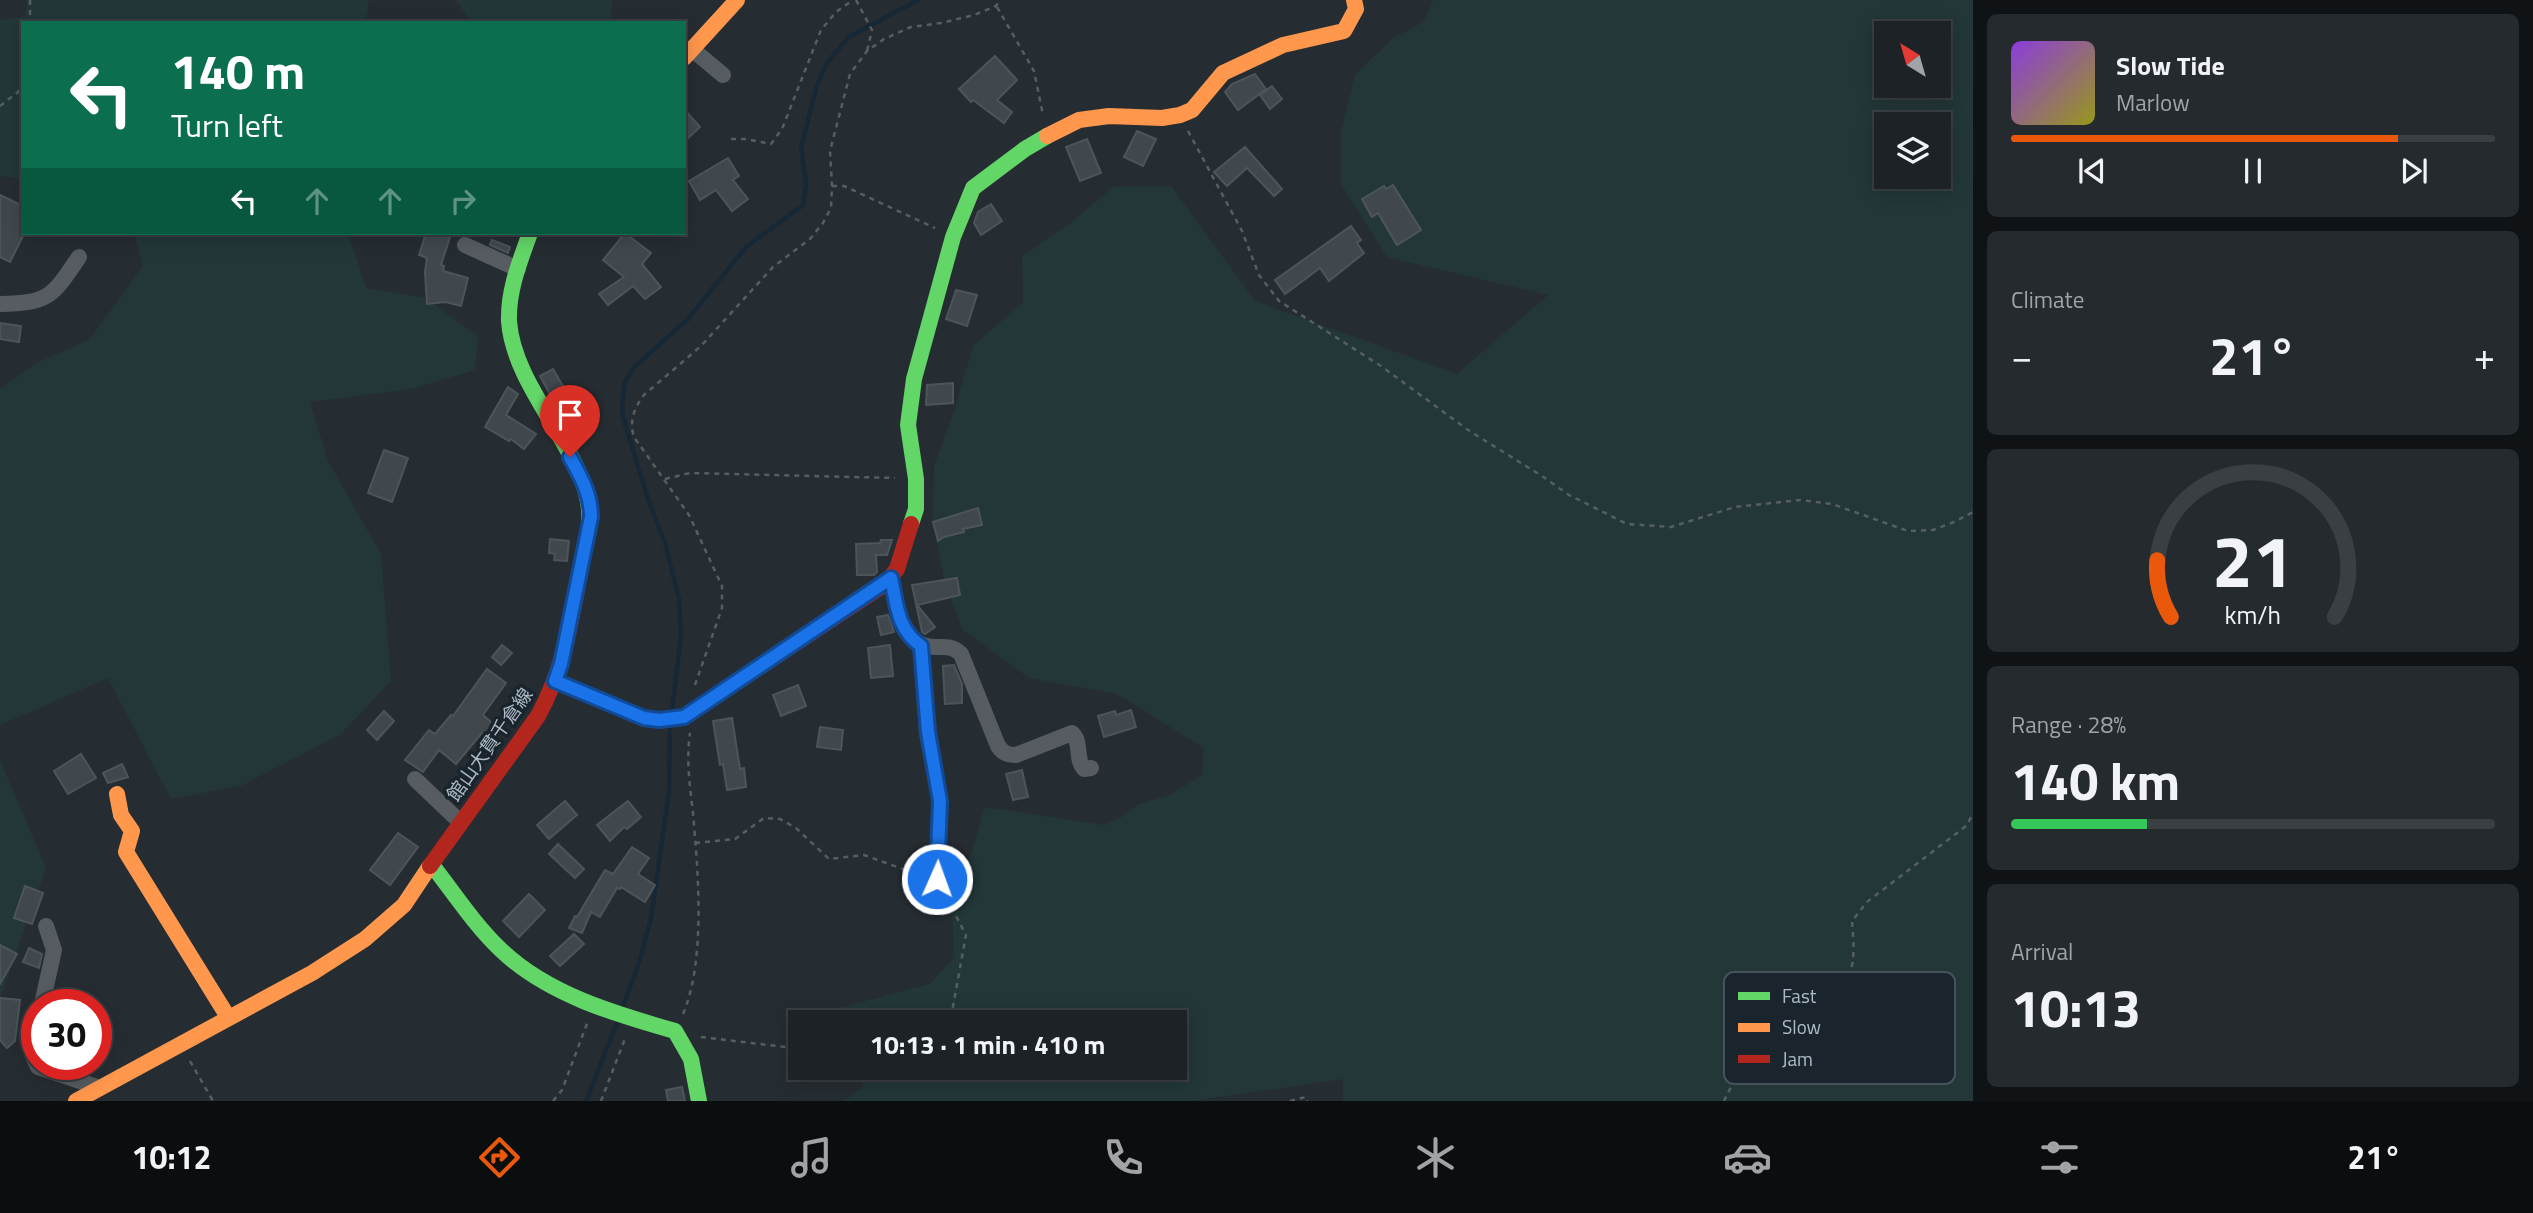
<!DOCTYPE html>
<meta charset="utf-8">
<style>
:root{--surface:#1c2226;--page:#252a2e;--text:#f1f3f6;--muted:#a0a4a7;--line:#3a3f43;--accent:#ea580c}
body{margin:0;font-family:"Titillium Web","Noto Sans JP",sans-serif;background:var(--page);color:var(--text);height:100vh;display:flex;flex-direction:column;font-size:26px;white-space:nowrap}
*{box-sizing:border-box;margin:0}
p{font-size:23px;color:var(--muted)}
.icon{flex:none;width:38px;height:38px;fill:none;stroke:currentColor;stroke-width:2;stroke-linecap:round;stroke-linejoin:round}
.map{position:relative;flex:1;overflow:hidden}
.sheet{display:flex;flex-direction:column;gap:14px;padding:14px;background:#0f1315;width:560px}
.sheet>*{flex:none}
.hud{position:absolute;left:21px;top:21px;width:665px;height:214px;border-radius:0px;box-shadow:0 4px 18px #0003,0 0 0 2px var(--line);background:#0b6e4f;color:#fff;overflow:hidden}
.needle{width:46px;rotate:323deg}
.tools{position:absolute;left:1874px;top:21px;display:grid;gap:14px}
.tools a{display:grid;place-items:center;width:77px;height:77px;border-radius:0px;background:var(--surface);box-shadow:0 4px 18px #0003,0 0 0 2px var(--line);font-size:35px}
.speed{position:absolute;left:21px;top:989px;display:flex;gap:14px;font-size:35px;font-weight:700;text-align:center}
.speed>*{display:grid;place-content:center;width:91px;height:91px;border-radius:50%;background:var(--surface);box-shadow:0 4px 18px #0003,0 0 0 2px var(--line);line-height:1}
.speed .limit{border:10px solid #d22;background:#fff;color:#111}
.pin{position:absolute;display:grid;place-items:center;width:60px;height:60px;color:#fff;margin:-72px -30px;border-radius:50% 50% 50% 0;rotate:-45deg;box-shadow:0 0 7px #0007}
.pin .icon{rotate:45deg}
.me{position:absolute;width:77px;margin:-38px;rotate:2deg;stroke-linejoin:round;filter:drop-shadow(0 0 5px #0008)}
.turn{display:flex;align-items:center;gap:24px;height:147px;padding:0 35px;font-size:32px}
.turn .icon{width:91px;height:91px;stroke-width:2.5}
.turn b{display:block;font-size:49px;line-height:60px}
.lanes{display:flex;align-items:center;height:66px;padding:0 35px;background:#0003;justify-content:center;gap:35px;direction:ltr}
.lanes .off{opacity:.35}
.big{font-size:52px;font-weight:700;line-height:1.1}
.sheet .card{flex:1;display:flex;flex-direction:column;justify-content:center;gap:10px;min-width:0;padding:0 24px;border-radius:10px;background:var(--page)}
.sheet .dial{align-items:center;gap:0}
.dial svg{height:182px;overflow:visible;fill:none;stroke:var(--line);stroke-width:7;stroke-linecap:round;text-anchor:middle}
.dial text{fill:var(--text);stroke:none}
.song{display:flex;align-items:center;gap:21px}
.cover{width:84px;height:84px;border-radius:10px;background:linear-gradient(135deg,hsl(270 70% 55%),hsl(60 70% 35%))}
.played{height:7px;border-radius:4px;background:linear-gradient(90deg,var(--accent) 80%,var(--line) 80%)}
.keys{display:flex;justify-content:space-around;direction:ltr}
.heat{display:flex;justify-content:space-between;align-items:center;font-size:38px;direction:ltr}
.charge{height:10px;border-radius:5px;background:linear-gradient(90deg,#34c759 28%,var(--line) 0)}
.trip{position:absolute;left:788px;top:1010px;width:399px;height:70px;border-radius:0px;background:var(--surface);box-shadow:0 4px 18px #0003,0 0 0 2px var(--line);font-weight:700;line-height:70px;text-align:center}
.tabs{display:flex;height:112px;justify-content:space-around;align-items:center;background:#0b0e0f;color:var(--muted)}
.tabs .icon{width:49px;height:49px}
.tabs .current{color:var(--accent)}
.tabs b{font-size:32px;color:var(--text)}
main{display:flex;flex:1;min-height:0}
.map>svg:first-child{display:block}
</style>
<main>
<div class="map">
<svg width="1973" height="1101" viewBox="0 0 1973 1101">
<rect width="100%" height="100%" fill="#262d32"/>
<g fill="#233738" fill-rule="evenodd">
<polygon points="28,0 369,0 366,23 23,23 23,180 0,175 0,20 25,16"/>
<polygon points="456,0 612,0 611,23 472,23"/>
<path d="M 1433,0 L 1973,0 L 1973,1101 L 1343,1101 L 1343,1079 L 1192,1101 L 844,1101 L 863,1087 L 858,1068 L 1174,1068 L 1174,1022 L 844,1022 L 839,1008 L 930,984 L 954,957 L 953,927 L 947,889 L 965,875 L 985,807 L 1104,825 L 1122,817 L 1137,805 L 1170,795 L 1202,775 L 1204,748 L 1117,694 L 1029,678 L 962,629 L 944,579 L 933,522 L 934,466 L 953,415 L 973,346 L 1023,302 L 1022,256 L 1069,224 L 1113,187 L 1171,186 L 1255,301 L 1457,374 L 1548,295 L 1387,257 L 1341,184 L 1341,131 L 1355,75 L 1393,38 L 1425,21 ZM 1886,33 L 1939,33 L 1939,86 L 1886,86 ZM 1886,124 L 1939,124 L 1939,177 L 1886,177 Z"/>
<polygon points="134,233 363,233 349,236 366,288 426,298 478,337 475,370 411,389 310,402 328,461 381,554 391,681 341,734 243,785 171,799 108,678 0,725 0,389 36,363 89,340 143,266"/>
<polygon points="0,760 46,868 0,998"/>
</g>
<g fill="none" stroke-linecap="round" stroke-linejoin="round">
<g stroke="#162735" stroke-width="4.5">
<polyline points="672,710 681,635 679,599 665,543 649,502 623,417 622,406 625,382 632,369 688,319 746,247 803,205 806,184 801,148 817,85 827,63 849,37 918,0"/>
<polyline points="622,1008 639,963 651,918 669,791 670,725"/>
<polyline points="586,1101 618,1020"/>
</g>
</g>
<g fill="#40484e" stroke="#4d545a" stroke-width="2">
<polygon points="995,56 1017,80 997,100 1012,112 1004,123 973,100 971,102 959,89"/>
<polygon points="1255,74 1266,89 1238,110 1225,92 1232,84"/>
<polygon points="1272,86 1282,99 1270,109 1260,95"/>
<polygon points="684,109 700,127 684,142"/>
<polygon points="1137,131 1156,139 1143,166 1124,157"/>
<polygon points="1087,139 1101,173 1080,181 1066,147"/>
<polygon points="1245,147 1282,189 1274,196 1247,168 1227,186 1214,172"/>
<polygon points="728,158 739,176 733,180 748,199 732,211 716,190 700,200 689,181"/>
<polygon points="1393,185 1421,230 1397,245 1378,213 1372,217 1362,199 1384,186 1386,189"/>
<polygon points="0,195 23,206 23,236 10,262 0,257"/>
<polygon points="991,204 1002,221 981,235 974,223 978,212"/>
<polygon points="1351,226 1361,240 1357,243 1364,253 1329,281 1320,268 1285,294 1275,280"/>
<polygon points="426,233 437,233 450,237 441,265 444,266 443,271 468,278 461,306 446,302 427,304 425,272 427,258 419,255"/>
<polygon points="625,233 651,253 642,264 661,287 645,299 633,286 608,305 599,294 624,277 603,260"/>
<polygon points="492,240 510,247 508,253 490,245"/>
<polygon points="956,290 977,295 967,326 946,319"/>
<polygon points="0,323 21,326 19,342 0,339"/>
<polygon points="553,369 567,393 553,400 540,376"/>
<polygon points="953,383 953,403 926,405 927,385"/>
<polygon points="508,387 518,394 506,415 536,434 524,449 511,439 509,441 485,427"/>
<polygon points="384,450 408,458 392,502 368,493"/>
<polygon points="978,508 982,525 963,529 964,532 944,537 938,541 933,522"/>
<polygon points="550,539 569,541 567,561 554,560 555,554 549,553"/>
<polygon points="881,540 892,540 887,555 876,555 877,572 874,575 857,575 856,544 880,543"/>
<polygon points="957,578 960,595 917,605 935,627 925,634 922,632 912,585"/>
<polygon points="888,615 894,632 881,635 877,617"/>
<polygon points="502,645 512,653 501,665 492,657"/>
<polygon points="890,645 893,676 871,678 868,648"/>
<polygon points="954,665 962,684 962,703 945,704 943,666"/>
<polygon points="487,669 506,683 483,715 498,728 489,739 482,733 456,764 439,750 423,772 405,760 429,730 435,734 451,715 453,716"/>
<polygon points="798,685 806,706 781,716 773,695"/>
<polygon points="1131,710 1136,727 1104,737 1098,716 1115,711 1116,715"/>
<polygon points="384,711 394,721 377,740 367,730"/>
<polygon points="732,718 740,769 744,768 746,787 727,790 723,764 720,765 713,721"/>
<polygon points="820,727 843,730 841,750 817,747"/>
<polygon points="81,754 96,778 68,794 54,771"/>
<polygon points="122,764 128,777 108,783 103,773"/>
<polygon points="1022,770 1028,797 1013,800 1006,774"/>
<polygon points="565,801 577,815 549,839 537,825"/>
<polygon points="628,801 641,817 627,829 624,827 610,841 597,825"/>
<polygon points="398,833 418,847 390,885 370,870"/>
<polygon points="558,844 584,869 575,878 549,854"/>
<polygon points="632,847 649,858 638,874 655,885 645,902 621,887 620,889 617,888 600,917 591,912 582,933 569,928 575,916 577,917 605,870 613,874"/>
<polygon points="25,886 43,893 32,924 14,918"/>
<polygon points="529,894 545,910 519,937 503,921"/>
<polygon points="574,934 584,944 560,966 550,956"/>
<polygon points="0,945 17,954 0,984"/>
<polygon points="29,948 42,954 39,968 23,962"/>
<polygon points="0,998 20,1000 15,1041 7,1048 0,1040"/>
<polygon points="682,1087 685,1101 668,1101 666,1090"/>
</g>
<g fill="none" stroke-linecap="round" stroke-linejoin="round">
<g stroke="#575e63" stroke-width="2.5" stroke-dasharray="5 5" stroke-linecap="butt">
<polyline points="30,0 30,23"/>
<polyline points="856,0 872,30 867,51"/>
<polyline points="997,7 1034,71 1043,115"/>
<polyline points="0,106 18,92 23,82"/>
<polyline points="1188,131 1242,231 1259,275 1279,301 1381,366 1468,430 1542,476 1569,495 1627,524 1671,527 1735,507 1800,500 1832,504 1908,531 1933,530 1954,522 1973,512"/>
<polyline points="731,139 746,139 771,144 782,129 821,30 836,12 853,0"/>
<polyline points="832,186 844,186 935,228"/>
<polyline points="665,479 690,473 895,478"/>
<path d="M 695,685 L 722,608 L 722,586 L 689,515 L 634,437 C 629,421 634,408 644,395 L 701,346 L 773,267 L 810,239 L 823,223 L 831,208 L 832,186 L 830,151 L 850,74 L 867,51 L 884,39 L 911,27 L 941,23 L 974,15 L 996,6 L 1000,0"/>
<polyline points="695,843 735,839 764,818 780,819 796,828 829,859 864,855 922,876"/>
<path d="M 683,1014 C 706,960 698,871 693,813 C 690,786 686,761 690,733"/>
<polyline points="940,1022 952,1012 966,935 944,893"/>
<polyline points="701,1037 785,1047 800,1046"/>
<polyline points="190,1061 213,1101"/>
<polyline points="553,1101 562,1090 588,1021"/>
<polyline points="601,1101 626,1036"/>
<polyline points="1290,1101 1306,1097 1307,1101"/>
<path d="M 1724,1101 C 1737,1073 1757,1042 1782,1022 C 1799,1009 1839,995 1849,975 C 1856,960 1853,937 1852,921 L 1867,902 L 1966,826 L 1973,814"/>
</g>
<g stroke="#565c61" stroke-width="16">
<polyline points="693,50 723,75"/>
<polyline points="465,245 518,269"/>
<path d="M 0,304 C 49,303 52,297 79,257"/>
<path d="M 891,578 C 897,607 898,646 935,647 C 946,647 953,646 961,654 L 998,746 C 1003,753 1007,755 1016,755 L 1072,733 C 1082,742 1075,759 1084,769 L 1091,768"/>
<polyline points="921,646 927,732 940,801 937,879"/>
<polyline points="415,779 460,822"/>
<polyline points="42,1004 54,950 46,926"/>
<polyline points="37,1026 32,1054 38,1067 100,1088"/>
</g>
<g stroke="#63d668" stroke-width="16">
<path d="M 530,233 C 520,261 508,290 509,321 C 514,396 602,464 588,532"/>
<polyline points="911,524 916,509 916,479 908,425 914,379 953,237 973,188 1025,149 1047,136"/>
<path d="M 432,865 C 454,893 474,924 500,949 C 546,994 615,1014 675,1031 L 691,1059 L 699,1101"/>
</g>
<g stroke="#ff974d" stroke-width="16">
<polyline points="684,58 737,0"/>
<polyline points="1047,136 1079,120 1109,116 1162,118 1180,115 1192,110 1223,73 1283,45 1344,31 1356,9 1354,0"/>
<polyline points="117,794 121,815 132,831 126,852 228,1017"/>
<polyline points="76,1101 312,973 365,939 404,905 430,866"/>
</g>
<g stroke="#b3261e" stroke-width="16">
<polyline points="555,681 644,718 659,720 684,717 885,584 897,569 911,524"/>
<path d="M 430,866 L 538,716 C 569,660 575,594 588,532"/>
</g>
</g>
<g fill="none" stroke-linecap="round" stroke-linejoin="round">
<g stroke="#114b97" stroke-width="18">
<path id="route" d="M 570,457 C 581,477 591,494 591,517 L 561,664 L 555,681 L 644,718 L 659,720 L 684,717 L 891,578 C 897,605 897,629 921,646 L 928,732 L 940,801 L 937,879"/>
</g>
<use href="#route" stroke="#1a73e8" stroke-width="12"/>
</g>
<g text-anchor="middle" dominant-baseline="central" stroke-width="7" stroke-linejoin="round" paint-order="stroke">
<g font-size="19" fill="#aebac5" stroke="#19242d">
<text transform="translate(489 744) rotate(-55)">館山大貫千倉線</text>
</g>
</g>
<rect x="1724" y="972" width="231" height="112" rx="10" fill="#19242d" stroke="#46515b" stroke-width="2"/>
<rect x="1738" y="992" width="32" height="8" fill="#63d668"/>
<rect x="1738" y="1023" width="32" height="9" fill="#ff974d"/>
<rect x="1738" y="1055" width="32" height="8" fill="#b3261e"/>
<g font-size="19" fill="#aebac5">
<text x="1782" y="1003">Fast</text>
<text x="1782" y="1034">Slow</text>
<text x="1782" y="1066">Jam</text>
</g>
</svg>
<div class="tools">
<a><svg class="needle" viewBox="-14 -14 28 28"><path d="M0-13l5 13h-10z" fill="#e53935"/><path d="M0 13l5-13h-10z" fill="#a0a4a7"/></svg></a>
<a><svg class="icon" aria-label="layers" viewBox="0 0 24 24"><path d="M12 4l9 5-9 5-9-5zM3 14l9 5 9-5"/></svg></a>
</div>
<div class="speed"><div class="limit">30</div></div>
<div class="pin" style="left:570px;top:457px;background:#d93025"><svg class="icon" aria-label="arrive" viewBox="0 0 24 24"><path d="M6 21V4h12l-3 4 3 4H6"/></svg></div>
<svg class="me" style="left:937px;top:879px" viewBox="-20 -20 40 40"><circle r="17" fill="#1a73e8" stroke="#fff" stroke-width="3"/><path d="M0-11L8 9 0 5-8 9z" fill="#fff"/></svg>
<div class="trip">10:13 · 1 min · 410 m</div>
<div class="hud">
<div class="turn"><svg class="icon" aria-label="left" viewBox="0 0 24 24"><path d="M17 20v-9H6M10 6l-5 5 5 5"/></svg><div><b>140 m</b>Turn left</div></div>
<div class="lanes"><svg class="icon" aria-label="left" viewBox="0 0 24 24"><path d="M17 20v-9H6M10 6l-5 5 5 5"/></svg><svg class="icon off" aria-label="ahead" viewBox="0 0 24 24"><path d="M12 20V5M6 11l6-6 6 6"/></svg><svg class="icon off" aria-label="ahead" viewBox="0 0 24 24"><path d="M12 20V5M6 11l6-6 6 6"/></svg><svg class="icon off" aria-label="right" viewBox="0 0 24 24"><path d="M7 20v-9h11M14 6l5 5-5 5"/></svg></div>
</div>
</div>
<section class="sheet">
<div class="card">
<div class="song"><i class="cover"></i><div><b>Slow Tide</b><p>Marlow</p></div></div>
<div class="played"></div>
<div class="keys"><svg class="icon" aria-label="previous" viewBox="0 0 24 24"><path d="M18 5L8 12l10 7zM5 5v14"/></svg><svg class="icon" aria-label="pause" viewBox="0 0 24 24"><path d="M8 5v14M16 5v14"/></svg><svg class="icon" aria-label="next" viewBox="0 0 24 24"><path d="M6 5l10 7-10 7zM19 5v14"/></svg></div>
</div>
<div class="card"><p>Climate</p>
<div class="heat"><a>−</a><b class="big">21°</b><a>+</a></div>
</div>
<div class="card dial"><svg viewBox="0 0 100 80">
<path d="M14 69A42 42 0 1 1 86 69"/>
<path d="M14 69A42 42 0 0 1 8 44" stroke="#ea580c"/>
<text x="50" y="56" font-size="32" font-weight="700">21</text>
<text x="50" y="72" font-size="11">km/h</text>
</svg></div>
<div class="card"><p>Range · 28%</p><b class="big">140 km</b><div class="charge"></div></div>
<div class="card"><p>Arrival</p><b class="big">10:13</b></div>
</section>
</main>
<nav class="tabs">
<b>10:12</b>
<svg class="icon current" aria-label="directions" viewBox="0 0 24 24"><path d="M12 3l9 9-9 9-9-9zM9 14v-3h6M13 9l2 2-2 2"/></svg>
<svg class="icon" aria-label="music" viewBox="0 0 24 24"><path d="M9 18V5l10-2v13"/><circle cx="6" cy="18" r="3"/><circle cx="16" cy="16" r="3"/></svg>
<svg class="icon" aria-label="phone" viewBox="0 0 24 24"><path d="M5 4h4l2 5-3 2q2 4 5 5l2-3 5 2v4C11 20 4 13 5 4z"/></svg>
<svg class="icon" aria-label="climate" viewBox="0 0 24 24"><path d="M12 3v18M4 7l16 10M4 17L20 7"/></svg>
<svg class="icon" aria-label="car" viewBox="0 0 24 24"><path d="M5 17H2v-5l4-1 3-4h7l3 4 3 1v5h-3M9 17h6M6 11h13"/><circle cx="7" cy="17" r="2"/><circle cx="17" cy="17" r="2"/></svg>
<svg class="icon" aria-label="filters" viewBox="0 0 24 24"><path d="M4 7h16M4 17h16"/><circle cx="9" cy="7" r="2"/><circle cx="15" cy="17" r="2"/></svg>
<b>21°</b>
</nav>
